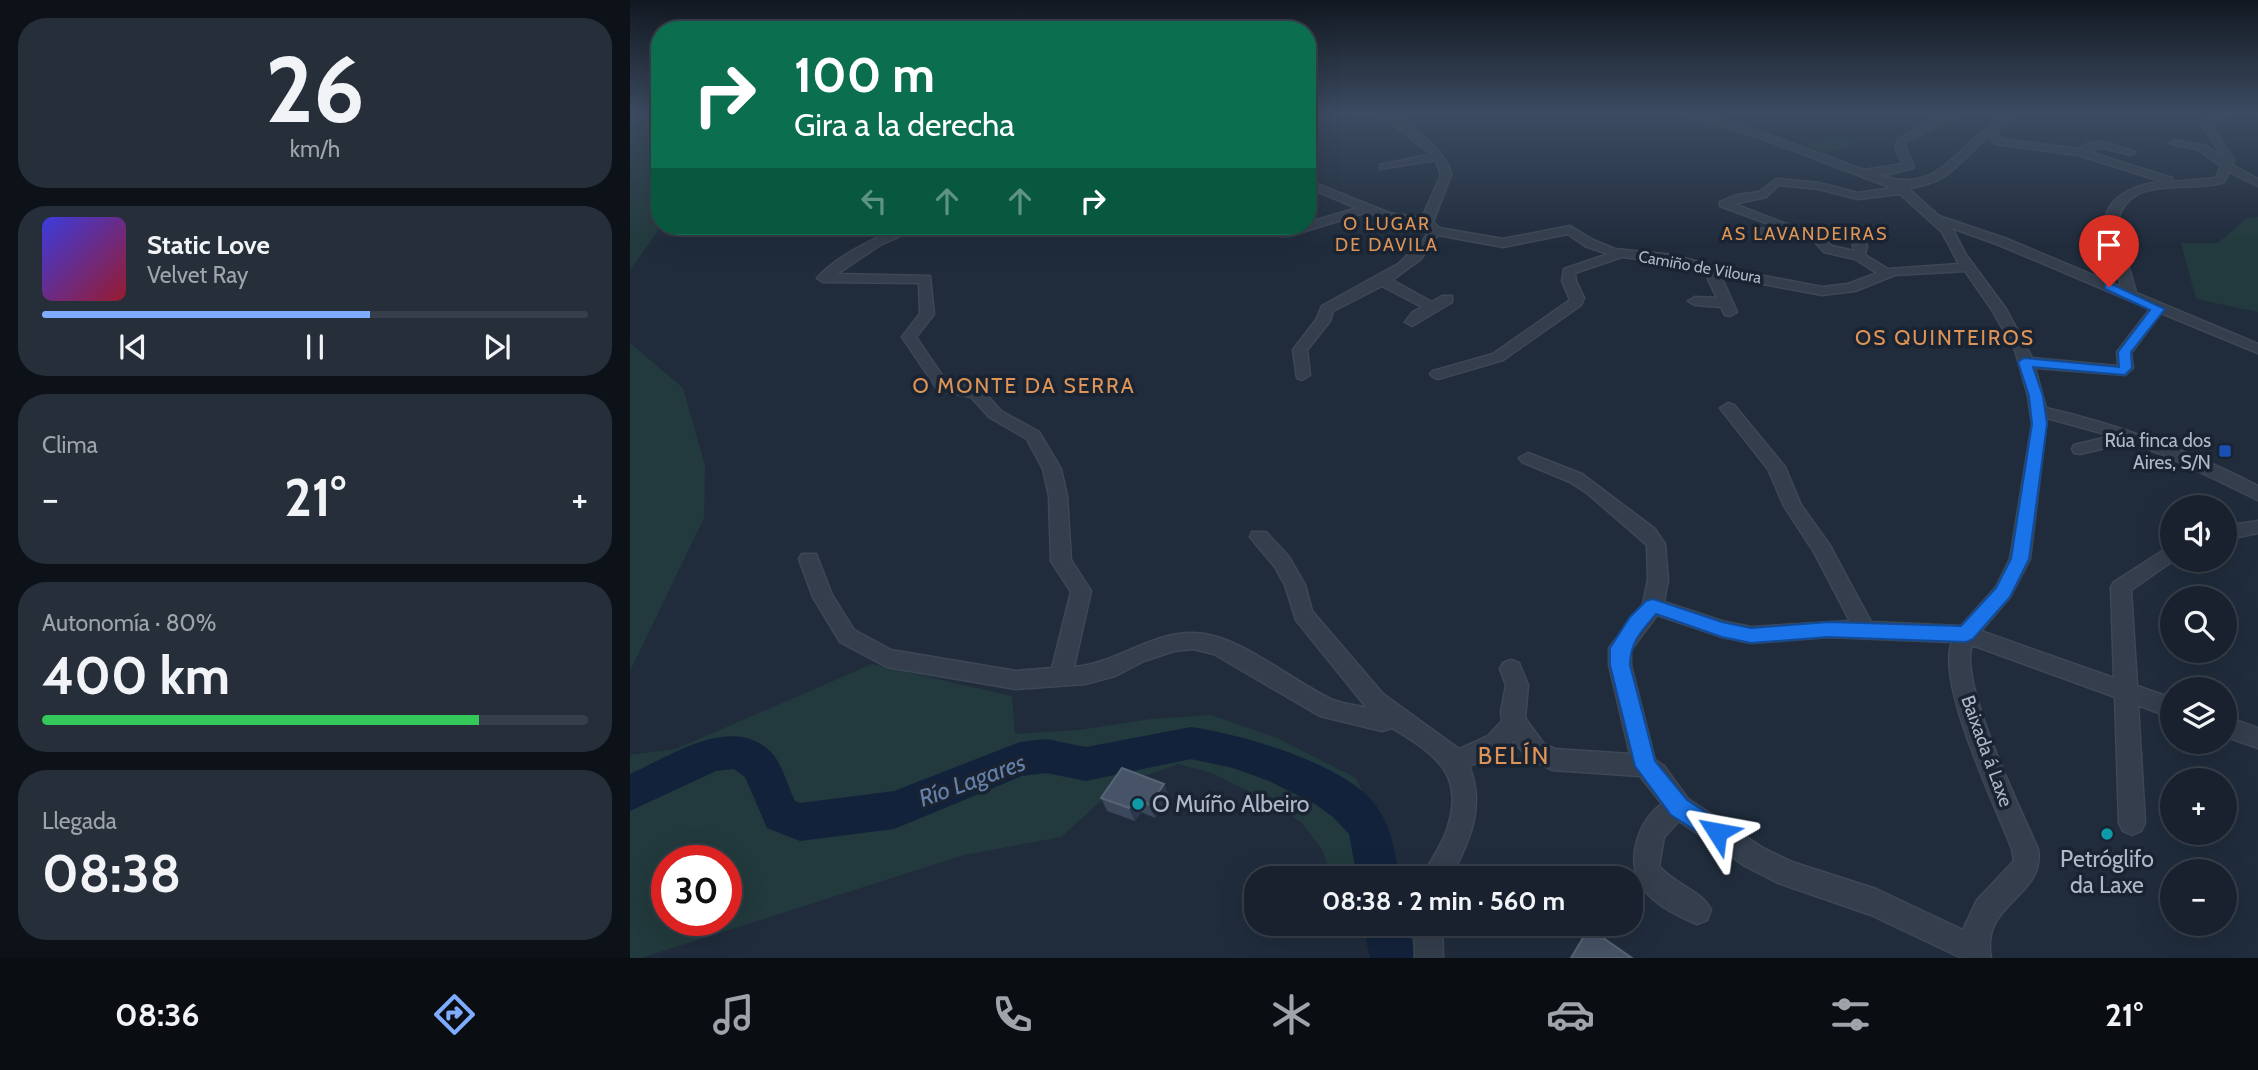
<!DOCTYPE html>
<html lang="es">
<meta charset="utf-8">
<style>
:root{--surface:#18212d;--page:#252e39;--text:#f1f3f6;--muted:#9fa3aa;--line:#363e49;--accent:#7eacff}
body{margin:0;font-family:Cabin,sans-serif;background:var(--page);color:var(--text);height:100vh;display:flex;flex-direction:column;font-size:26px;white-space:nowrap}
*{box-sizing:border-box;margin:0}
p{font-size:23px;color:var(--muted)}
.icon{flex:none;width:38px;height:38px;fill:none;stroke:currentColor;stroke-width:2;stroke-linecap:round;stroke-linejoin:round}
.map{position:relative;flex:1;overflow:hidden}
.sheet{display:flex;flex-direction:column;gap:18px;padding:18px;background:#0d1219;width:630px}
.sheet>*{flex:none}
.hud{position:absolute;left:21px;top:21px;width:665px;height:214px;border-radius:28px;box-shadow:0 7px 28px #0002,0 0 0 2px var(--line);background:#0b6e4f;color:#fff;overflow:hidden}
.tools{position:absolute;left:1530px;top:495px;display:grid;gap:14px}
.tools a{display:grid;place-items:center;width:77px;height:77px;border-radius:50%;background:var(--surface);box-shadow:0 7px 28px #0002,0 0 0 2px var(--line);font-size:35px}
.speed{position:absolute;left:21px;top:845px;display:flex;gap:14px;font-size:35px;font-weight:700;text-align:center}
.speed>*{display:grid;place-content:center;width:91px;height:91px;border-radius:50%;background:var(--surface);box-shadow:0 7px 28px #0002,0 0 0 2px var(--line);line-height:1}
.speed .limit{border:10px solid #d22;background:#fff;color:#111}
.pin{position:absolute;display:grid;place-items:center;width:60px;height:60px;color:#fff;margin:-72px -30px;border-radius:50% 50% 50% 0;rotate:-45deg;box-shadow:0 0 7px #0007}
.pin .icon{rotate:45deg}
.me{position:absolute;width:77px;margin:-38px;rotate:304deg;stroke-linejoin:round;filter:drop-shadow(0 0 5px #0008)}
.turn{display:flex;align-items:center;gap:24px;height:147px;padding:0 28px;font-size:32px}
.turn .icon{width:91px;height:91px;stroke-width:2.5}
.turn b{display:block;font-size:49px;line-height:60px}
.lanes{display:flex;align-items:center;height:66px;padding:0 28px;background:#0003;justify-content:center;gap:35px;direction:ltr}
.lanes .off{opacity:.35}
.big{font-size:52px;font-weight:700;line-height:1.1}
.sheet .widget{flex:1;display:flex;flex-direction:column;justify-content:center;gap:10px;min-width:0;padding:0 24px;border-radius:28px;background:var(--page)}
.sheet .dial{align-items:center;gap:0}
.dial b{font-size:91px;line-height:1}
.song{display:flex;align-items:center;gap:21px}
.cover{width:84px;height:84px;border-radius:10px;background:linear-gradient(135deg,hsl(240 70% 55%),hsl(350 70% 35%))}
.played{height:7px;border-radius:4px;background:linear-gradient(90deg,var(--accent) 60%,var(--line) 60%)}
.keys{display:flex;justify-content:space-around;direction:ltr}
.heat{display:flex;justify-content:space-between;align-items:center;font-size:38px;direction:ltr}
.charge{height:10px;border-radius:5px;background:linear-gradient(90deg,#34c759 80%,var(--line) 0)}
.trip{position:absolute;left:614px;top:866px;width:399px;height:70px;border-radius:28px;background:var(--surface);box-shadow:0 7px 28px #0002,0 0 0 2px var(--line);font-weight:700;line-height:70px;text-align:center}
.menu{display:flex;height:112px;justify-content:space-around;align-items:center;background:#0a0d12;color:var(--muted)}
.menu .icon{width:49px;height:49px}
.menu .current{color:var(--accent)}
.menu b{font-size:32px;color:var(--text)}
main{display:flex;flex:1;min-height:0}
.map>svg:first-child{display:block}
</style>
<main>
<section class="sheet">
<div class="widget dial"><b>26</b><p>km/h</p></div>
<div class="widget">
<div class="song"><i class="cover"></i><div><b>Static Love</b><p>Velvet Ray</p></div></div>
<div class="played"></div>
<div class="keys"><svg class="icon" aria-label="previous" viewBox="0 0 24 24"><path d="M18 5L8 12l10 7zM5 5v14"/></svg><svg class="icon" aria-label="pause" viewBox="0 0 24 24"><path d="M8 5v14M16 5v14"/></svg><svg class="icon" aria-label="next" viewBox="0 0 24 24"><path d="M6 5l10 7-10 7zM19 5v14"/></svg></div>
</div>
<div class="widget"><p>Clima</p>
<div class="heat"><a>−</a><b class="big">21°</b><a>+</a></div>
</div>
<div class="widget"><p>Autonomía · 80%</p><b class="big">400 km</b><div class="charge"></div></div>
<div class="widget"><p>Llegada</p><b class="big">08:38</b></div>
</section>
<div class="map">
<svg width="1628" height="958" viewBox="0 0 1628 958">
<rect width="100%" height="100%" fill="#202c3c"/>
<g fill="#223a3d" fill-rule="evenodd">
<polygon points="0,112 30,112 31,226 0,270"/>
<polygon points="1206,136 1226,143 1196,153 1176,146"/>
<polygon points="1628,217 1628,312 1566,299 1551,243 1588,243 1617,218"/>
<polygon points="0,343 53,388 75,466 74,518 0,671"/>
<path d="M 242,664 L 382,696 L 385,734 L 449,730 L 521,719 L 581,715 L 647,738 L 726,778 L 756,846 L 762,878 L 702,878 L 693,851 L 672,823 L 644,804 L 582,773 L 549,764 L 490,784 L 431,837 L 334,855 L 11,958 L 0,958 L 0,755 L 46,749 ZM 37,861 L 96,861 L 96,920 L 37,920 Z"/>
</g>
<g fill="none" stroke-linecap="round" stroke-linejoin="round">
<g fill="#13223b" fill-rule="evenodd">
<path d="M 561,727 C 610,734 718,764 747,807 C 761,827 766,854 769,878 L 727,878 L 719,834 L 703,817 L 685,804 L 639,781 L 603,768 L 561,759 L 456,781 L 416,773 L 392,776 L 264,829 L 170,841 L 137,828 L 115,777 L 104,769 L 86,771 L 0,811 L 0,774 C 40,756 102,713 141,752 C 152,763 158,787 165,801 L 170,803 L 264,791 L 390,742 L 416,739 L 456,747 Z"/>
<polygon points="733,924 777,924 786,958 740,958"/>
</g>
<g stroke="#3d4755" stroke-width="3">
<g id="minor">
<path d="M 718,112 C 730,112 747,109 757,112 C 775,118 819,153 821,175 L 803,222 L 809,228 L 873,239 L 940,226 L 963,240 L 985,249 L 1043,255 L 1087,267 L 1192,287 L 1218,284 L 1247,273 L 1225,259 L 1194,252 L 1186,243 L 1192,239 L 1202,246 L 1224,251 L 1221,236 L 1227,232 L 1231,233 L 1237,246 L 1235,255 L 1258,269 L 1329,264 L 1312,232 L 1270,194 L 1228,199 L 1189,189 L 1149,185 L 1136,197 L 1104,204 L 1159,225 L 1148,235 L 1124,237 L 1124,231 L 1144,226 L 1090,206 L 1090,202 L 1107,195 L 1129,192 L 1147,179 L 1189,183 L 1228,193 L 1262,188 L 1133,139 L 1045,112 L 1060,112 L 1139,135 L 1234,170 L 1273,164 L 1265,148 L 1268,139 L 1319,112 L 1330,112 L 1323,118 L 1276,142 L 1275,148 L 1284,166 L 1283,168 L 1259,174 L 1246,174 C 1305,196 1319,155 1362,125 C 1372,118 1378,112 1391,112 L 1366,131 L 1372,139 L 1447,149 L 1460,143 L 1473,142 L 1506,152 L 1501,155 L 1473,148 L 1456,151 L 1542,178 L 1542,182 L 1586,178 L 1591,166 L 1569,150 L 1539,143 L 1544,140 L 1576,146 L 1593,158 L 1572,125 L 1589,112 L 1600,112 L 1582,126 L 1604,160 L 1602,165 L 1628,179 L 1628,186 L 1599,172 L 1594,182 C 1562,193 1505,175 1490,214 C 1487,220 1487,229 1489,235 C 1494,254 1501,273 1506,293 L 1628,344 L 1628,353 L 1531,313 L 1501,353 L 1503,368 L 1495,375 L 1405,368 L 1416,408 C 1490,425 1560,451 1628,486 L 1628,500 L 1543,459 L 1500,442 L 1450,454 L 1444,453 L 1442,449 L 1444,445 L 1482,436 L 1417,418 L 1400,559 L 1380,597 L 1351,631 L 1484,678 L 1481,587 L 1484,582 L 1542,545 L 1542,560 L 1544,560 L 1501,590 L 1507,686 L 1542,698 L 1542,718 L 1508,705 L 1515,823 L 1511,831 L 1502,835 L 1493,831 L 1489,823 L 1485,697 L 1342,645 C 1328,682 1391,810 1408,849 C 1416,898 1350,901 1361,958 L 1332,958 L 1241,915 L 1148,883 L 1115,866 L 1049,821 L 1034,837 L 1029,866 C 1043,884 1073,891 1081,910 L 1077,920 L 1067,924 C 1031,909 996,889 1006,845 C 1010,828 1018,814 1032,804 L 1010,776 L 922,770 L 897,757 L 884,741 L 867,755 L 839,766 C 856,806 839,843 820,878 L 793,878 C 798,863 809,850 815,835 C 838,776 807,755 762,728 L 752,731 L 690,716 L 584,654 L 563,649 L 544,651 L 514,661 L 485,676 L 455,684 L 386,689 L 257,667 L 210,642 L 183,597 L 169,559 L 172,554 L 186,554 L 202,595 L 224,630 L 261,650 L 386,671 L 422,668 L 441,592 L 421,561 L 419,496 L 413,469 L 397,439 L 359,417 L 341,397 L 308,390 L 272,337 L 290,314 L 289,283 L 193,282 L 187,278 C 207,256 262,225 293,226 L 250,245 L 207,274 L 300,276 L 304,314 L 286,337 L 318,384 L 336,384 L 353,391 L 371,411 L 409,432 L 431,469 L 437,496 L 441,560 L 461,591 L 444,667 C 485,664 519,633 562,633 C 609,633 659,680 701,699 C 712,704 726,705 737,708 L 666,620 L 655,585 L 645,567 L 620,537 L 622,532 L 636,532 L 659,557 L 675,585 L 682,611 L 753,694 L 829,749 L 858,736 L 872,721 L 871,712 L 876,685 L 870,669 L 873,663 L 881,660 L 889,663 L 898,685 L 895,718 L 913,743 L 925,749 L 1000,754 L 979,665 L 979,648 L 1013,604 L 1018,580 L 1017,545 L 957,493 L 940,482 L 892,462 L 889,458 L 898,453 L 952,474 L 1025,529 L 1035,544 L 1038,580 L 1034,602 L 1092,621 L 1121,627 L 1220,621 L 1184,552 L 1154,506 L 1138,469 L 1090,408 L 1098,403 L 1104,405 L 1155,467 L 1171,505 L 1199,544 L 1241,622 L 1331,626 L 1366,587 L 1380,559 L 1402,424 L 1398,396 L 1385,350 L 1362,310 L 1335,271 L 1265,275 L 1225,291 L 1192,295 L 1091,276 L 1107,312 L 1100,316 L 1095,315 L 1091,307 L 1065,305 L 1058,301 L 1065,297 L 1087,298 L 1078,279 L 1078,273 L 1042,263 L 992,257 L 945,273 L 946,281 L 954,298 L 951,305 L 873,360 L 808,379 L 803,377 L 800,374 L 803,371 L 863,354 L 940,300 L 932,281 L 934,269 L 978,254 L 955,246 L 938,234 L 873,247 L 808,235 L 791,259 L 762,280 L 802,302 L 812,296 L 822,296 L 822,302 L 782,326 L 775,322 L 783,312 L 792,307 L 752,286 L 703,311 L 700,321 L 677,350 L 680,375 L 672,380 L 667,378 L 663,350 L 686,320 L 692,306 L 768,264 L 792,242 L 799,231 L 793,225 L 756,219 L 737,212 L 659,236 L 651,236 L 651,230 L 677,226 L 677,223 L 727,208 L 677,187 L 677,180 L 759,213 L 792,218 L 811,175 L 806,160 L 750,169 L 750,165 L 802,154 L 750,116 L 723,115 ZM 1360,136 L 1365,144 L 1448,155 L 1534,182 C 1506,183 1469,198 1476,233 C 1476,236 1480,241 1481,243 C 1486,257 1488,273 1491,287 L 1377,239 L 1309,216 L 1281,191 L 1280,188 C 1325,181 1327,160 1360,136 ZM 1322,228 L 1369,245 L 1520,309 L 1487,352 L 1488,366 L 1402,358 L 1376,309 L 1336,255 ZM 1027,615 L 1092,637 L 1121,643 L 1198,637 L 1322,642 C 1306,683 1365,805 1382,849 L 1384,861 L 1347,900 L 1333,930 L 1246,889 L 1162,862 L 1133,848 L 1058,799 L 1034,766 L 1025,760 L 1001,665 L 1001,650 Z"/>
<polygon points="1628,521 1628,533 1594,540 1594,526"/>
<polygon points="1594,716 1628,728 1628,748 1594,736"/>
<polygon points="784,924 812,924 813,958 785,958"/>
</g>
</g>
<use href="#minor" fill="#343e4c" fill-rule="evenodd"/>
</g>
<polygon fill="#3b475b" points="534,784 539,797 525,818 511,812 505,821 477,811 471,798"/>
<g fill="#2b374a">
<polygon points="534,784 539,797 525,818 520,805"/>
<polygon points="505,799 511,812 505,821 499,808"/>
</g>
<g fill="#475467" stroke="#586376" stroke-width="2">
<polygon points="492,768 534,784 520,805 505,799 499,808 471,798"/>
<polygon points="959,928 1002,958 941,958"/>
</g>
<linearGradient id="sky" x2="0" y2="1"><stop stop-color="#121821"/><stop offset="0.46" stop-color="#3c4b61"/><stop offset="1" stop-color="#3c4b61" stop-opacity="0"/></linearGradient>
<rect width="1628" height="246" fill="url(#sky)"/>
<path fill="#1a73e8" stroke="#114b97" stroke-width="2" d="M 1479,283 L 1535,309 L 1501,352 L 1502,368 L 1495,375 L 1403,367 L 1413,396 L 1417,424 L 1399,559 L 1380,597 L 1343,639 L 1336,642 L 1198,637 L 1121,643 L 1092,637 L 1026,614 C 1011,631 1000,643 1000,665 L 1025,761 L 1057,800 L 1095,825 L 1098,832 L 1095,840 L 1087,844 L 1041,815 L 1005,766 L 980,665 L 980,648 L 1000,617 L 1016,601 L 1023,599 L 1092,622 L 1121,628 L 1198,622 L 1331,626 L 1366,588 L 1381,559 L 1402,424 L 1399,396 L 1388,362 L 1394,358 L 1489,367 L 1488,352 L 1520,310 L 1475,289 L 1475,284 Z"/>
<rect fill="#1a4fb4" stroke="#1a2331" stroke-width="2.5" x="1588" y="444" width="14" height="14" rx="3.5"/>
<g fill="#0f9aa8" stroke="#1a2331" stroke-width="2.5">
<circle cx="508" cy="804" r="7"/>
<circle cx="1477" cy="834" r="7"/>
</g>
<g text-anchor="middle" dominant-baseline="central" stroke-width="7" stroke-linejoin="round" paint-order="stroke">
<g font-size="16" fill="#afb8c8" stroke="#1a2331">
<text transform="translate(1070 267) rotate(10)">Camiño de Viloura</text>
</g>
<g font-size="18" letter-spacing="2" fill="#dd9456" stroke="#1a2331">
<text x="757" y="224">O LUGAR<tspan x="757" dy="21">DE DAVILA</tspan></text>
<text x="1175" y="234">AS LAVANDEIRAS</text>
</g>
<g font-size="19" fill="#afb8c8" stroke="#1a2331" text-anchor="end">
<text x="1581" y="440">Rúa finca dos<tspan x="1581" dy="22">Aires, S/N</tspan></text>
</g>
<g font-size="19" fill="#afb8c8" stroke="#1a2331">
<text transform="translate(1357 751) rotate(70)">Baixada á Laxe</text>
</g>
<g font-size="21" letter-spacing="2" fill="#dd9456" stroke="#1a2331">
<text x="1315" y="337">OS QUINTEIROS</text>
<text x="394" y="385">O MONTE DA SERRA</text>
</g>
<g font-size="23" fill="#afb8c8" stroke="#1a2331" text-anchor="start">
<text x="522" y="804">O Muíño Albeiro</text>
<text x="1477" y="859" text-anchor="middle">Petróglifo<tspan x="1477" dy="26">da Laxe</tspan></text>
</g>
<g font-size="24" letter-spacing="2" fill="#dd9456" stroke="#1a2331">
<text x="884" y="755">BELÍN</text>
</g>
<g font-size="24" font-style="italic" fill="#6581aa" stroke="#1a2331">
<text transform="translate(342 780) rotate(-20)">Río Lagares</text>
</g>
</g>
</svg>
<div class="tools">
<a><svg class="icon" aria-label="sound" viewBox="0 0 24 24"><path d="M4 9h4l5-4v14l-5-4H4zM17 9q2 3 0 6"/></svg></a>
<a><svg class="icon" aria-label="search" viewBox="0 0 24 24"><circle cx="10" cy="10" r="6"/><path d="M15 15l6 6"/></svg></a>
<a><svg class="icon" aria-label="layers" viewBox="0 0 24 24"><path d="M12 4l9 5-9 5-9-5zM3 14l9 5 9-5"/></svg></a>
<a>+</a>
<a>−</a>
</div>
<div class="speed"><div class="limit">30</div></div>
<div class="pin" style="left:1479px;top:287px;background:#d93025"><svg class="icon" aria-label="arrive" viewBox="0 0 24 24"><path d="M6 21V4h12l-3 4 3 4H6"/></svg></div>
<svg class="me" style="left:1087px;top:832px" viewBox="-20 -20 40 40"><path d="M0-17L14 15 0 8-14 15z" fill="#1a73e8" stroke="#fff" stroke-width="4"/></svg>
<div class="trip">08:38 · 2 min · 560 m</div>
<div class="hud">
<div class="turn"><svg class="icon" aria-label="right" viewBox="0 0 24 24"><path d="M7 20v-9h11M14 6l5 5-5 5"/></svg><div><b>100 m</b>Gira a la derecha</div></div>
<div class="lanes"><svg class="icon off" aria-label="left" viewBox="0 0 24 24"><path d="M17 20v-9H6M10 6l-5 5 5 5"/></svg><svg class="icon off" aria-label="ahead" viewBox="0 0 24 24"><path d="M12 20V5M6 11l6-6 6 6"/></svg><svg class="icon off" aria-label="ahead" viewBox="0 0 24 24"><path d="M12 20V5M6 11l6-6 6 6"/></svg><svg class="icon" aria-label="right" viewBox="0 0 24 24"><path d="M7 20v-9h11M14 6l5 5-5 5"/></svg></div>
</div>
</div>
</main>
<nav class="menu">
<b>08:36</b>
<svg class="icon current" aria-label="directions" viewBox="0 0 24 24"><path d="M12 3l9 9-9 9-9-9zM9 14v-3h6M13 9l2 2-2 2"/></svg>
<svg class="icon" aria-label="music" viewBox="0 0 24 24"><path d="M9 18V5l10-2v13"/><circle cx="6" cy="18" r="3"/><circle cx="16" cy="16" r="3"/></svg>
<svg class="icon" aria-label="phone" viewBox="0 0 24 24"><path d="M5 4h4l2 5-3 2q2 4 5 5l2-3 5 2v4C11 20 4 13 5 4z"/></svg>
<svg class="icon" aria-label="climate" viewBox="0 0 24 24"><path d="M12 3v18M4 7l16 10M4 17L20 7"/></svg>
<svg class="icon" aria-label="car" viewBox="0 0 24 24"><path d="M5 17H2v-5l4-1 3-4h7l3 4 3 1v5h-3M9 17h6M6 11h13"/><circle cx="7" cy="17" r="2"/><circle cx="17" cy="17" r="2"/></svg>
<svg class="icon" aria-label="filters" viewBox="0 0 24 24"><path d="M4 7h16M4 17h16"/><circle cx="9" cy="7" r="2"/><circle cx="15" cy="17" r="2"/></svg>
<b>21°</b>
</nav>
